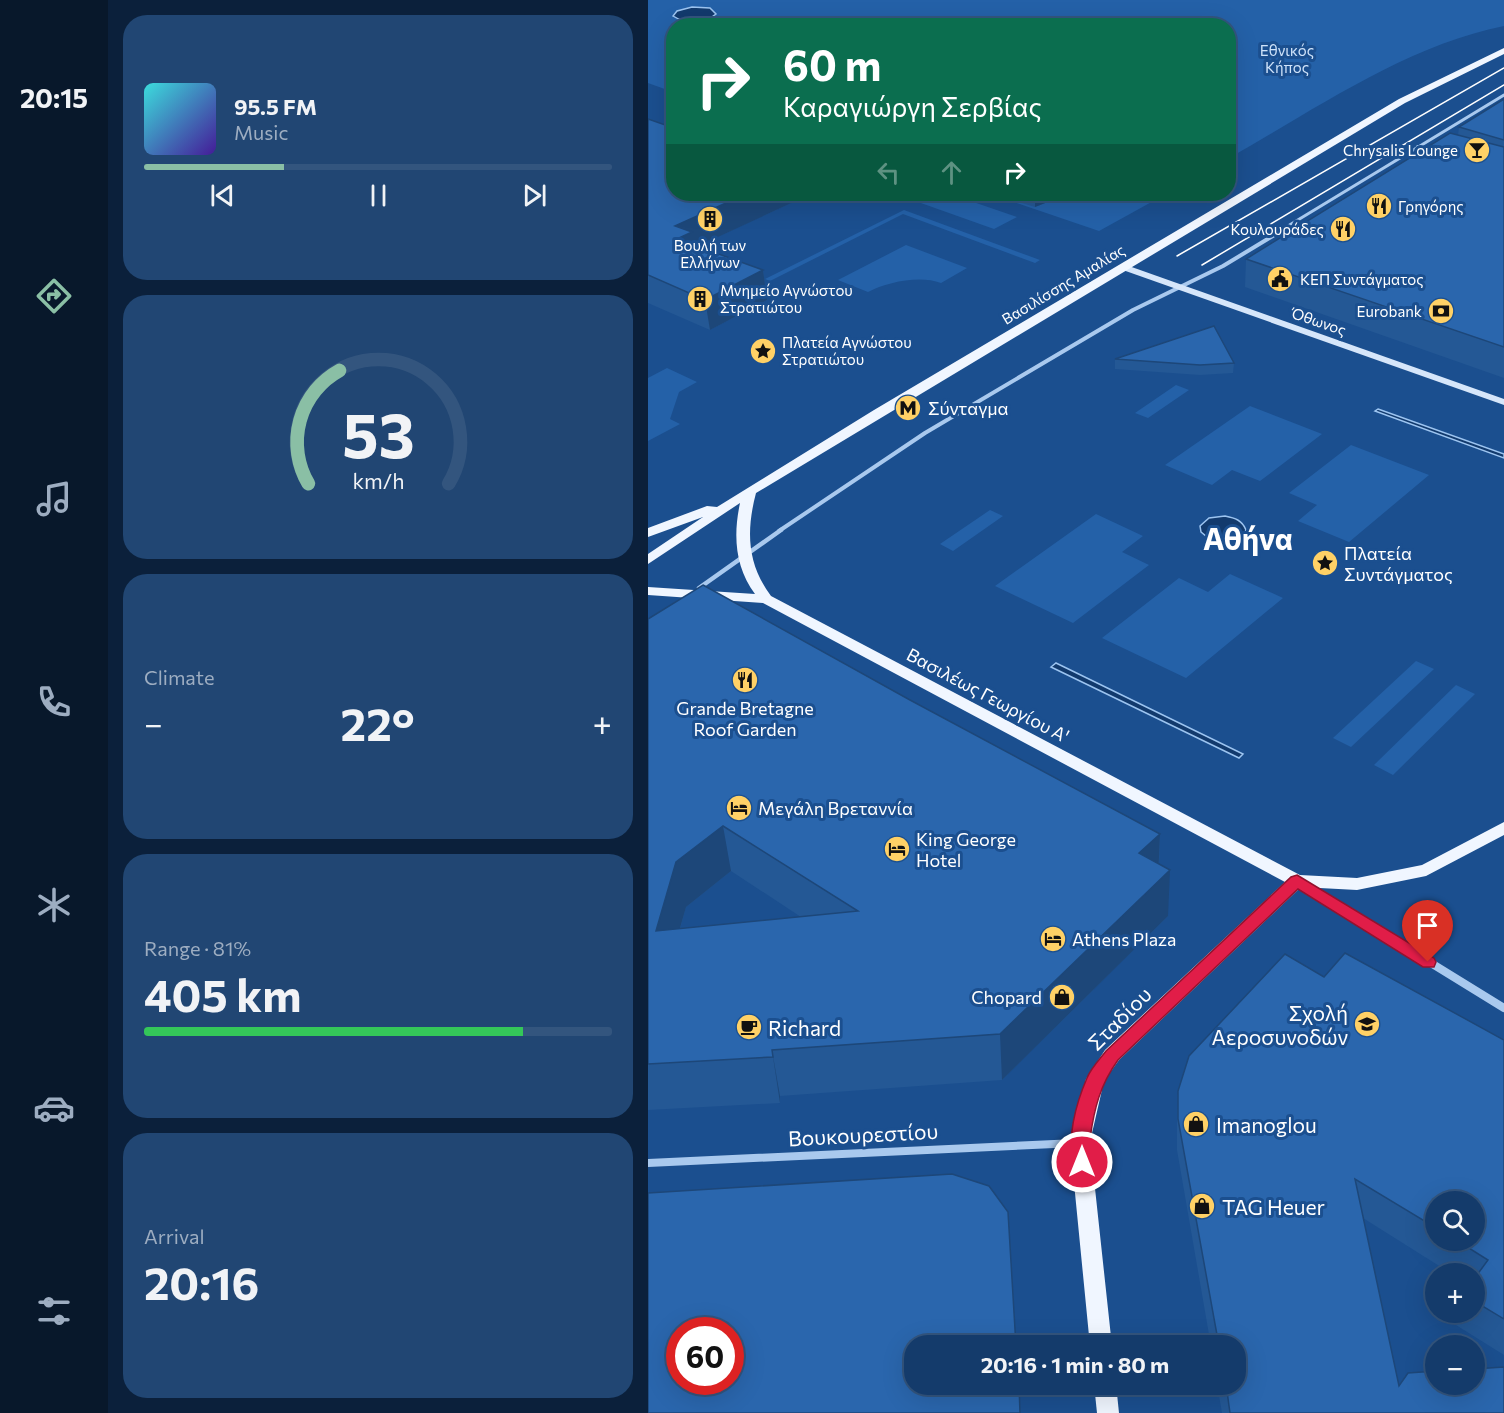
<!DOCTYPE html>
<meta charset="utf-8">
<style>
:root{--surface:#143b6b;--page:#214673;--text:#f1f3f6;--muted:#9dadc1;--line:#33557e;--accent:#8abfa5}
body{margin:0;font-family:Commissioner,sans-serif;background:var(--page);color:var(--text);height:100vh;display:flex;flex-direction:column;font-size:22px;white-space:nowrap}
*{box-sizing:border-box;margin:0}
p{font-size:20px;color:var(--muted)}
.icon{flex:none;width:33px;height:33px;fill:none;stroke:currentColor;stroke-width:2;stroke-linecap:round;stroke-linejoin:round}
.map{position:relative;flex:1;overflow:hidden}
.sheet{display:flex;flex-direction:column;gap:15px;padding:15px;background:#0b203b;width:540px}
.sheet>*{flex:none}
.hud{position:absolute;left:18px;top:18px;width:570px;height:183px;border-radius:24px;box-shadow:0 6px 24px #0002,0 0 0 2px var(--line);background:#0b6e4f;color:#fff;overflow:hidden}
.fabs{position:absolute;left:777px;top:1191px;display:grid;gap:12px}
.fabs a{display:grid;place-items:center;width:60px;height:60px;border-radius:50%;background:var(--surface);box-shadow:0 6px 24px #0002,0 0 0 2px var(--line);font-size:30px}
.speed{position:absolute;left:18px;top:1317px;display:flex;gap:12px;font-size:30px;font-weight:700;text-align:center}
.speed>*{display:grid;place-content:center;width:78px;height:78px;border-radius:50%;background:var(--surface);box-shadow:0 6px 24px #0002,0 0 0 2px var(--line);line-height:1}
.speed .limit{border:9px solid #d22;background:#fff;color:#111}
.pin{position:absolute;display:grid;place-items:center;width:51px;height:51px;color:#fff;margin:-62px -26px;border-radius:50% 50% 50% 0;rotate:-45deg;box-shadow:0 0 6px #0007}
.pin .icon{rotate:45deg}
.me{position:absolute;width:66px;margin:-33px;rotate:0deg;stroke-linejoin:round;filter:drop-shadow(0 0 4px #0008)}
.turn{display:flex;align-items:center;gap:21px;height:126px;padding:0 18px;font-size:27px}
.turn .icon{width:78px;height:78px;stroke-width:2.5}
.turn b{display:block;font-size:42px;line-height:51px}
.lanes{display:flex;align-items:center;height:57px;padding:0 18px;background:#0003;justify-content:center;gap:30px;direction:ltr}
.lanes .off{opacity:.35}
.big{font-size:45px;font-weight:700;line-height:1.1}
.sheet .widget{flex:1;display:flex;flex-direction:column;justify-content:center;gap:9px;min-width:0;padding:0 21px;border-radius:24px;background:var(--page)}
.sheet .dial{align-items:center;gap:0}
.dial svg{height:156px;overflow:visible;fill:none;stroke:var(--line);stroke-width:7;stroke-linecap:round;text-anchor:middle}
.dial text{fill:var(--text);stroke:none}
.song{display:flex;align-items:center;gap:18px}
.cover{width:72px;height:72px;border-radius:9px;background:linear-gradient(135deg,hsl(180 70% 55%),hsl(260 70% 35%))}
.played{height:6px;border-radius:3px;background:linear-gradient(90deg,var(--accent) 30%,var(--line) 30%)}
.keys{display:flex;justify-content:space-around;direction:ltr}
.heat{display:flex;justify-content:space-between;align-items:center;font-size:33px;direction:ltr}
.charge{height:9px;border-radius:4px;background:linear-gradient(90deg,#34c759 81%,var(--line) 0)}
.trip{position:absolute;left:256px;top:1335px;width:342px;height:60px;border-radius:24px;background:var(--surface);box-shadow:0 6px 24px #0002,0 0 0 2px var(--line);font-weight:700;line-height:60px;text-align:center}
main{display:flex;flex:1;min-height:0}
.dock{display:flex;flex-direction:column;width:108px;justify-content:space-around;align-items:center;background:#08182b;color:var(--muted)}
.dock .icon{width:42px;height:42px}
.dock .current{color:var(--accent)}
.dock b{font-size:27px;color:var(--text)}
.map>svg:first-child{display:block}
</style>
<main>
<nav class="dock">
<b>20:15</b>
<svg class="icon current" aria-label="directions" viewBox="0 0 24 24"><path d="M12 3l9 9-9 9-9-9zM9 14v-3h6M13 9l2 2-2 2"/></svg>
<svg class="icon" aria-label="music" viewBox="0 0 24 24"><path d="M9 18V5l10-2v13"/><circle cx="6" cy="18" r="3"/><circle cx="16" cy="16" r="3"/></svg>
<svg class="icon" aria-label="phone" viewBox="0 0 24 24"><path d="M5 4h4l2 5-3 2q2 4 5 5l2-3 5 2v4C11 20 4 13 5 4z"/></svg>
<svg class="icon" aria-label="climate" viewBox="0 0 24 24"><path d="M12 3v18M4 7l16 10M4 17L20 7"/></svg>
<svg class="icon" aria-label="car" viewBox="0 0 24 24"><path d="M5 17H2v-5l4-1 3-4h7l3 4 3 1v5h-3M9 17h6M6 11h13"/><circle cx="7" cy="17" r="2"/><circle cx="17" cy="17" r="2"/></svg>
<svg class="icon" aria-label="filters" viewBox="0 0 24 24"><path d="M4 7h16M4 17h16"/><circle cx="9" cy="7" r="2"/><circle cx="15" cy="17" r="2"/></svg>
</nav>
<section class="sheet">
<div class="widget">
<div class="song"><i class="cover"></i><div><b>95.5 FM</b><p>Music</p></div></div>
<div class="played"></div>
<div class="keys"><svg class="icon" aria-label="previous" viewBox="0 0 24 24"><path d="M18 5L8 12l10 7zM5 5v14"/></svg><svg class="icon" aria-label="pause" viewBox="0 0 24 24"><path d="M8 5v14M16 5v14"/></svg><svg class="icon" aria-label="next" viewBox="0 0 24 24"><path d="M6 5l10 7-10 7zM19 5v14"/></svg></div>
</div>
<div class="widget dial"><svg viewBox="0 0 100 80">
<path d="M14 69A42 42 0 1 1 86 69"/>
<path d="M14 69A42 42 0 0 1 30 11" stroke="#8abfa5"/>
<text x="50" y="56" font-size="32" font-weight="700">53</text>
<text x="50" y="72" font-size="11">km/h</text>
</svg></div>
<div class="widget"><p>Climate</p>
<div class="heat"><a>−</a><b class="big">22°</b><a>+</a></div>
</div>
<div class="widget"><p>Range · 81%</p><b class="big">405 km</b><div class="charge"></div></div>
<div class="widget"><p>Arrival</p><b class="big">20:16</b></div>
</section>
<div class="map">
<svg width="856" height="1413" viewBox="0 0 856 1413">
<rect width="100%" height="100%" fill="#1b4f8f"/>
<g fill="#2461a8">
<path d="M 0,0 L 856,0 L 856,26 C 757,46 668,109 581,158 L 580,26 L 26,26 L 25,92 L 0,83 Z"/>
<polygon points="263,194 302,194 369,217 346,229 256,197"/>
<polygon points="342,194 518,194 451,231"/>
<polygon points="256,210 392,260 387,263 255,214 122,281 117,279"/>
<path d="M 258,245 L 319,268 L 293,283 C 272,275 239,282 220,292 L 190,280 Z"/>
<polygon points="19,368 49,382 31,392 22,419 32,424 0,441 0,378"/>
<polygon points="528,385 541,390 500,418 487,413"/>
<polygon points="602,406 674,434 612,481 584,470 564,485 517,465"/>
<polygon points="703,445 781,475 701,542 650,521 669,505 641,493"/>
<polygon points="342,510 355,516 305,551 292,544"/>
<polygon points="448,514 495,536 474,552 501,565 425,623 347,586"/>
<polygon points="582,574 635,598 538,678 454,638 531,578 560,592"/>
<polygon points="768,661 786,669 703,747 685,738"/>
<polygon points="808,685 827,694 745,775 726,765"/>
</g>
<g fill="#123a6d" stroke="#9cc4f0" stroke-width="1.5">
<path d="M 44,7 L 62,8 L 68,14 C 58,23 37,24 25,16 L 29,11 Z"/>
<polygon points="730,409 856,454 856,458 727,411"/>
<path d="M 577,516 C 587,518 594,520 598,530 C 590,547 565,544 553,532 L 552,526 L 561,518 Z"/>
<polygon points="408,663 595,754 591,758 403,667"/>
</g>
<g fill="none" stroke-linecap="round" stroke-linejoin="round">
<polyline stroke="#a9c9ee" stroke-width="3" points="630,232 856,95"/>
<polyline stroke="#a9c9ee" stroke-width="4" points="131,531 277,433 485,310 575,266 633,231"/>
<polyline stroke="#a9c9ee" stroke-width="4.5" points="51,588 133,530"/>
<polyline stroke="#a9c9ee" stroke-width="4" points="770,147 784,151"/>
<polyline stroke="#a9c9ee" stroke-width="6" points="654,884 707,917"/>
<g stroke="#a9c9ee" stroke-width="8">
<polyline points="705,915 856,1008"/>
<polyline points="0,1163 428,1143"/>
</g>
<polygon fill="#d6e6fa" fill-rule="evenodd" points="472,265 478,265 856,399 856,405 472,269"/>
<g fill="#f0f6ff" fill-rule="evenodd">
<path d="M 856,48 L 856,54 L 757,103 L 108,493 C 98,531 99,564 123,596 L 652,875 L 709,878 L 774,865 L 856,822 L 856,835 L 778,876 L 709,890 L 653,887 L 471,1060 L 456,1081 L 442,1142 L 464,1346 L 442,1346 L 422,1142 L 438,1079 L 457,1050 L 637,882 L 115,603 L 0,595 L 0,587 L 107,594 C 87,567 85,536 92,503 L 0,564 L 0,554 L 55,517 L 0,537 L 0,528 L 59,506 L 69,507 L 226,410 L 751,99 Z"/>
<polygon points="446,1384 468,1384 471,1413 449,1413"/>
</g>
<g stroke="#fff" stroke-width="1.5">
<polyline points="529,256 856,68"/>
<polyline points="554,265 856,85"/>
</g>
</g>
<g fill="#245895" fill-rule="evenodd">
<polygon points="856,99 856,378 597,287 598,259 810,135 811,127"/>
<polygon points="0,119 152,199 50,246 115,270 119,300 62,330 0,303"/>
<polygon points="344,194 420,194 387,207"/>
<polygon points="467,359 586,363 585,373 552,375 467,369"/>
<path d="M 0,619 L 262,700 L 512,834 L 511,864 L 520,916 L 354,1080 L 132,1096 L 132,1103 L 0,1110 ZM 83,871 L 153,917 L 32,929 L 38,907 Z"/>
<path d="M 676,977 L 856,1040 L 856,1355 L 808,1325 L 811,1312 L 826,1312 L 826,1274 L 804,1274 L 715,1218 L 751,1386 L 856,1413 L 574,1413 L 569,1384 L 588,1384 L 588,1346 L 563,1346 L 529,1150 L 529,1122 L 530,1091 ZM 788,1202 L 826,1240 L 788,1240 Z"/>
</g>
<g fill="#1d4779">
<polygon points="98,194 152,194 152,199 46,248 34,269 27,226"/>
<polygon points="397,194 420,194 387,207 387,198"/>
<polygon points="115,270 119,300 62,330 57,300"/>
<polygon points="75,826 83,871 38,907 18,977 8,931 28,862"/>
<polygon points="512,834 510,879 491,853"/>
<polygon points="522,870 520,916 354,1080 352,1034"/>
<polygon points="124,1050 132,1096 132,1103 125,1057"/>
</g>
<g fill="#2a66ad" stroke="#1d4779" stroke-width="1.5" fill-rule="evenodd">
<polygon points="856,99 856,140 811,127"/>
<polygon points="0,119 26,128 26,194 98,194 27,226 44,232 29,239 115,270 57,300 0,275"/>
<polygon points="802,133 856,147 856,347 598,259"/>
<polygon points="374,194 397,194 387,198"/>
<polygon points="566,326 586,363 552,365 467,359"/>
<path d="M 55,585 L 262,700 L 512,834 L 491,853 L 522,870 L 352,1034 L 124,1050 L 125,1057 L 0,1064 L 0,619 ZM 75,826 L 210,911 L 8,931 L 28,862 Z"/>
<polygon points="697,953 856,1040 856,1319 826,1301 826,1279 840,1260 808,1240 826,1240 826,1202 788,1202 788,1228 707,1179 751,1386 760,1373 788,1371 788,1384 826,1384 826,1369 856,1367 856,1413 582,1413 578,1384 588,1384 588,1346 571,1346 530,1119 530,1091 541,1056 637,954 676,977"/>
<path d="M 304,1174 L 341,1186 L 360,1212 L 368,1346 L 267,1346 L 267,1384 L 371,1384 L 372,1413 L 0,1413 L 0,1193 ZM 32,1330 L 82,1330 L 82,1382 L 32,1382 Z"/>
</g>
<path fill="#e11d48" stroke="#92132f" stroke-width="1.5" d="M 649,875 L 786,958 L 788,962 L 786,967 L 775,967 L 650,889 L 470,1060 C 452,1085 446,1109 442,1139 C 440,1149 445,1158 440,1167 L 434,1169 L 428,1167 C 416,1143 429,1101 439,1078 C 443,1068 452,1059 458,1051 L 643,877 Z"/>
<defs>
<g id="bar-disc" transform="scale(1.35)"><circle r="9.5" fill="#ffd166" stroke="#1b4f8f"/><path d="M-6-5H6L.8 .8V4.5H3.5V6h-7V4.5H-.8V.8Z" fill="#111"/></g>
<g id="restaurant-disc" transform="scale(1.35)"><circle r="9.5" fill="#ffd166" stroke="#1b4f8f"/><path d="M-5-6h1v4h1v-4h1v4h1v-4h1v5L-1.5 .5V6h-2V.5L-5-1ZM5-6V6H3V1.5H1.5Q1.5-4 5-6Z" fill="#111"/></g>
<g id="building-disc" transform="scale(1.35)"><circle r="9.5" fill="#ffd166" stroke="#1b4f8f"/><path d="M-4-6H4V6H1V3H-1V6H-4ZM-2.5-4.3h1.7v1.8h-1.7ZM.8-4.3h1.7v1.8H.8ZM-2.5-1h1.7V.8h-1.7ZM.8-1h1.7V.8H.8Z" fill="#111"/></g>
<g id="civic-disc" transform="scale(1.35)"><circle r="9.5" fill="#ffd166" stroke="#1b4f8f"/><path d="M-.6-6.5H3V-4.5H.6V-3L4-1V1h2V6H-6V1h2V-1L-.6-3ZM-1.2 2.5V6h2.4V2.5Z" fill="#111"/></g>
<g id="bank-disc" transform="scale(1.35)"><circle r="9.5" fill="#ffd166" stroke="#1b4f8f"/><path d="M-6-4H6V4H-6ZM0-2.3a2.3 2.3 0 1 0 0 4.6a2.3 2.3 0 1 0 0-4.6Z" fill="#111"/></g>
<g id="sight-disc" transform="scale(1.35)"><circle r="9.5" fill="#ffd166" stroke="#1b4f8f"/><path d="M0-6L1.8-2.2L6-1.7L2.9 1.2L3.7 5.4L0 3.3L-3.7 5.4L-2.9 1.2L-6-1.7L-1.8-2.2Z" fill="#111"/></g>
<g id="metro-disc" transform="scale(1.35)"><circle r="9.5" fill="#ffd166" stroke="#1b4f8f"/><path d="M-5.5 5V-5H-3L0 0L3-5H5.5V5H3V-.5L0 4L-3-.5V5Z" fill="#111"/></g>
<g id="hotel-disc" transform="scale(1.35)"><circle r="9.5" fill="#ffd166" stroke="#1b4f8f"/><path d="M-6-4.5h1.5V1H6V5H4.5V3h-9V5H-6ZM-4 0a1.8 1.8 0 1 1 3.6 0ZM.5 0V-2.5h3Q6-2.5 6 0Z" fill="#111"/></g>
<g id="shop-disc" transform="scale(1.35)"><circle r="9.5" fill="#ffd166" stroke="#1b4f8f"/><path d="M-5-2.5h2.3a2.7 3.5 0 0 1 5.4 0H5L5.5 6h-11ZM-1.5-2.5h3a1.5 2.3 0 0 0-3 0Z" fill="#111"/></g>
<g id="university-disc" transform="scale(1.35)"><circle r="9.5" fill="#ffd166" stroke="#1b4f8f"/><path d="M0-5L7-2L0 1L-7-2ZM-4 1L0 2.5L4 1V4Q0 6-4 4Z" fill="#111"/></g>
<g id="cafe-disc" transform="scale(1.35)"><circle r="9.5" fill="#ffd166" stroke="#1b4f8f"/><path d="M-5.5-4.5H6V0H3Q3 3.5 0 3.5H-2.5Q-5.5 3.5-5.5 0ZM3-3.2v2h1.7v-2ZM-6 4.5H4V6H-6Z" fill="#111"/></g>
</defs>
<g fill-rule="evenodd">
<use href="#bar-disc" x="829" y="150"/>
<use href="#restaurant-disc" x="731" y="206"/>
<use href="#building-disc" x="62" y="219"/>
<use href="#restaurant-disc" x="695" y="229"/>
<use href="#civic-disc" x="632" y="279"/>
<use href="#building-disc" x="52" y="299"/>
<use href="#bank-disc" x="793" y="311"/>
<use href="#sight-disc" x="115" y="351"/>
<use href="#metro-disc" x="260" y="408"/>
<use href="#sight-disc" x="677" y="563"/>
<use href="#restaurant-disc" x="97" y="680"/>
<use href="#hotel-disc" x="91" y="808"/>
<use href="#hotel-disc" x="249" y="849"/>
<use href="#hotel-disc" x="405" y="939"/>
<use href="#shop-disc" x="414" y="997"/>
<use href="#university-disc" x="719" y="1024"/>
<use href="#cafe-disc" x="101" y="1027"/>
<use href="#shop-disc" x="548" y="1124"/>
<use href="#shop-disc" x="554" y="1206"/>
</g>
<g text-anchor="middle" dominant-baseline="central" stroke-width="6" stroke-linejoin="round" paint-order="stroke">
<g font-size="15" fill="#cfe3fa" stroke="#1b4f8f">
<text x="639" y="50">Εθνικός<tspan x="639" dy="17">Κήπος</tspan></text>
</g>
<g font-size="15" fill="#fff" stroke="#1b4f8f" text-anchor="start">
<text x="810" y="150" text-anchor="end">Chrysalis Lounge</text>
<text x="750" y="206">Γρηγόρης</text>
<text x="676" y="229" text-anchor="end">Κουλουράδες</text>
<text x="62" y="245" text-anchor="middle">Βουλή των<tspan x="62" dy="17">Ελλήνων</tspan></text>
<text x="652" y="279">ΚΕΠ Συντάγματος</text>
<text x="72" y="290">Μνημείο Αγνώστου<tspan x="72" dy="17">Στρατιώτου</tspan></text>
<text x="774" y="311" text-anchor="end">Eurobank</text>
<text x="134" y="342">Πλατεία Αγνώστου<tspan x="134" dy="17">Στρατιώτου</tspan></text>
</g>
<g font-size="15" fill="#fff" stroke="#1b4f8f">
<text transform="translate(415 284) rotate(-31)">Βασιλίσσης Αμαλίας</text>
<text transform="translate(671 321) rotate(19)">Όθωνος</text>
</g>
<g font-size="18" fill="#fff" stroke="#1b4f8f" text-anchor="start">
<text x="280" y="408">Σύνταγμα</text>
<text x="696" y="553">Πλατεία<tspan x="696" dy="21">Συντάγματος</tspan></text>
<text x="97" y="708" text-anchor="middle">Grande Bretagne<tspan x="97" dy="21">Roof Garden</tspan></text>
<text x="110" y="808">Μεγάλη Βρεταννία</text>
<text x="268" y="839">King George<tspan x="268" dy="21">Hotel</tspan></text>
<text x="424" y="939">Athens Plaza</text>
<text x="394" y="997" text-anchor="end">Chopard</text>
</g>
<g font-size="18" fill="#fff" stroke="#1b4f8f">
<text transform="translate(340 695) rotate(28)">Βασιλέως Γεωργίου Α'</text>
</g>
<g font-size="21" fill="#fff" stroke="#1b4f8f" text-anchor="start">
<text x="700" y="1012" text-anchor="end">Σχολή<tspan x="700" dy="24">Αεροσυνοδών</tspan></text>
<text x="120" y="1027">Richard</text>
<text x="568" y="1124">Imanoglou</text>
<text x="574" y="1206">TAG Heuer</text>
</g>
<g font-size="21" fill="#fff" stroke="#1b4f8f">
<text transform="translate(471 1018) rotate(-45)">Σταδίου</text>
<text transform="translate(215 1134) rotate(-3)">Βουκουρεστίου</text>
</g>
<g font-size="30" font-weight="bold" fill="#fff" stroke="#1b4f8f">
<text x="600" y="537">Αθήνα</text>
</g>
</g>
</svg>
<div class="fabs">
<a><svg class="icon" aria-label="search" viewBox="0 0 24 24"><circle cx="10" cy="10" r="6"/><path d="M15 15l6 6"/></svg></a>
<a>+</a>
<a>−</a>
</div>
<div class="speed"><div class="limit">60</div></div>
<div class="pin" style="left:780px;top:962px;background:#d93025"><svg class="icon" aria-label="arrive" viewBox="0 0 24 24"><path d="M6 21V4h12l-3 4 3 4H6"/></svg></div>
<svg class="me" style="left:434px;top:1162px" viewBox="-20 -20 40 40"><circle r="17" fill="#e11d48" stroke="#fff" stroke-width="3"/><path d="M0-11L8 9 0 5-8 9z" fill="#fff"/></svg>
<div class="trip">20:16 · 1 min · 80 m</div>
<div class="hud">
<div class="turn"><svg class="icon" aria-label="right" viewBox="0 0 24 24"><path d="M7 20v-9h11M14 6l5 5-5 5"/></svg><div><b>60 m</b>Καραγιώργη Σερβίας</div></div>
<div class="lanes"><svg class="icon off" aria-label="left" viewBox="0 0 24 24"><path d="M17 20v-9H6M10 6l-5 5 5 5"/></svg><svg class="icon off" aria-label="ahead" viewBox="0 0 24 24"><path d="M12 20V5M6 11l6-6 6 6"/></svg><svg class="icon" aria-label="right" viewBox="0 0 24 24"><path d="M7 20v-9h11M14 6l5 5-5 5"/></svg></div>
</div>
</div>
</main>
